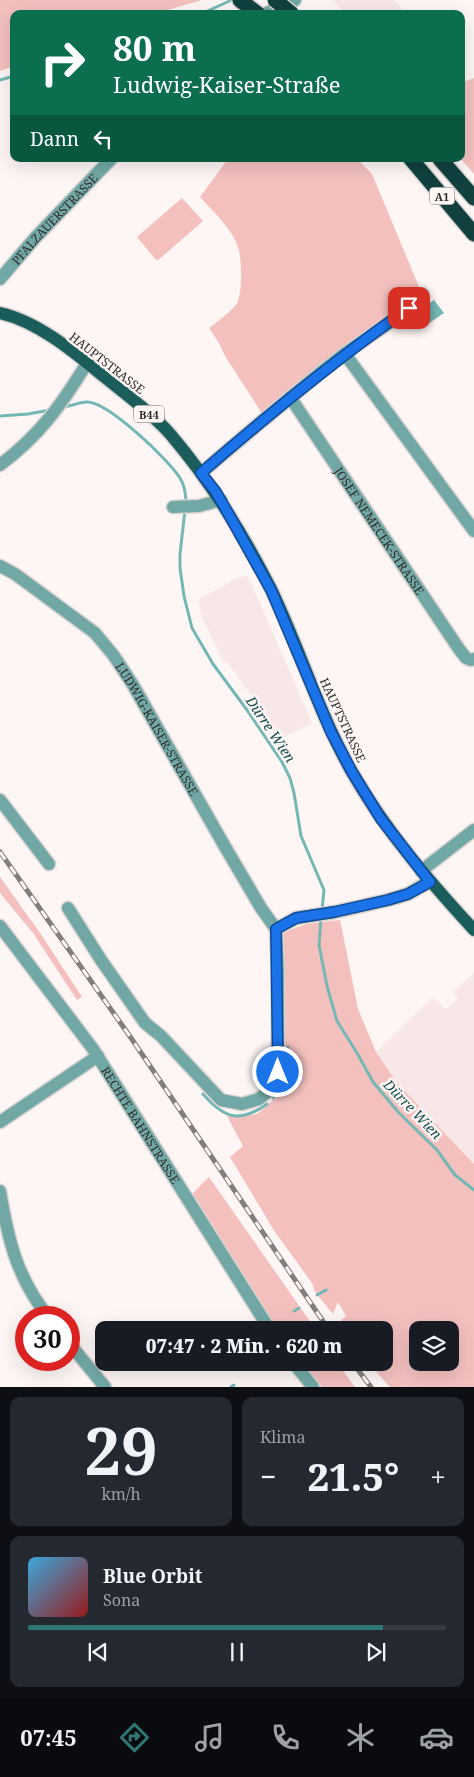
<!DOCTYPE html>
<html lang="de">
<meta charset="utf-8">
<style>
:root{--surface:#171b24;--page:#242831;--text:#f1f3f6;--muted:#9ea1a6;--line:#363941;--accent:#2e7775}
body{margin:0;font-family:"Noto Serif",serif;background:var(--page);color:var(--text);height:100vh;display:flex;flex-direction:column;font-size:19px;white-space:nowrap}
*{box-sizing:border-box;margin:0}
p{font-size:16px;color:var(--muted)}
.icon{flex:none;width:28px;height:28px;fill:none;stroke:currentColor;stroke-width:2;stroke-linecap:round;stroke-linejoin:round}
.map{position:relative;height:1387px;overflow:hidden}
.side{display:flex;flex-direction:column;gap:10px;padding:10px;background:#0d0f14;flex:1}
.side>*{flex:none}
.guide{position:absolute;left:10px;top:10px;width:455px;height:152px;border-radius:10px;box-shadow:0 5px 20px #0002;background:#0b6e4f;color:#fff;overflow:hidden}
.buttons{position:absolute;left:409px;top:1321px;display:grid;gap:10px}
.buttons a{display:grid;place-items:center;width:50px;height:50px;border-radius:10px;background:var(--surface);box-shadow:0 5px 20px #0002;font-size:25px}
.speed{position:absolute;left:15px;top:1306px;display:flex;gap:10px;font-size:25px;font-weight:700;text-align:center}
.speed>*{display:grid;place-content:center;width:65px;height:65px;border-radius:50%;background:var(--surface);box-shadow:0 5px 20px #0002;line-height:1}
.speed .limit{border:8px solid #d22;background:#fff;color:#111}
.pin{position:absolute;display:grid;place-items:center;width:42px;height:42px;color:#fff;margin:-21px;border-radius:10px;box-shadow:0 2px 8px #0006}
.me{position:absolute;width:55px;margin:-28px;rotate:0deg;stroke-linejoin:round;filter:drop-shadow(0 0 4px #0008)}
.turn{display:flex;align-items:center;gap:18px;height:105px;padding:0 20px;font-size:22px}
.turn .icon{width:65px;height:65px;stroke-width:2.5}
.turn b{display:block;font-size:35px;line-height:42px}
.then{display:flex;align-items:center;height:48px;padding:0 20px;background:#0003;gap:10px;font-size:19px}
.big{font-size:38px;font-weight:800;line-height:1.1}
.side .tile{flex:1;display:flex;flex-direction:column;justify-content:center;gap:8px;min-width:0;padding:0 18px;border-radius:10px;background:var(--page)}
.side .dial{align-items:center;gap:0}
.dial b{font-size:65px;line-height:1}
.song{display:flex;align-items:center;gap:15px}
.cover{width:60px;height:60px;border-radius:8px;background:linear-gradient(135deg,hsl(200 70% 55%),hsl(0 70% 35%))}
.played{height:5px;border-radius:2px;background:linear-gradient(90deg,var(--accent) 85%,var(--line) 85%)}
.keys{display:flex;justify-content:space-around;direction:ltr}
.heat{display:flex;justify-content:space-between;align-items:center;font-size:28px;direction:ltr}
.side .tiles{flex:1;display:grid;gap:10px;grid-template-columns:1fr 1fr}
.tile:last-child{grid-column:span 2}
.trip{position:absolute;left:95px;top:1321px;width:298px;height:50px;border-radius:10px;background:var(--surface);box-shadow:0 5px 20px #0002;font-weight:800;line-height:50px;text-align:center}
.tab-bar{display:flex;height:80px;justify-content:space-around;align-items:center;background:#090b0e;color:var(--muted)}
.tab-bar .icon{width:35px;height:35px}
.tab-bar .on{color:var(--accent)}
.tab-bar b{font-size:22px;color:var(--text)}
.map>svg:first-child{display:block}
</style>
<div class="map">
<svg width="474" height="1387" viewBox="0 0 474 1387">
<rect width="100%" height="100%" fill="#fdf6f5"/>
<g fill="#f7e7e7">
<polygon points="332,0 394,0 406,14 347,14"/>
<polygon points="248,576 312,723 282,738 227,662 223,661 202,617 198,600 239,577"/>
<polygon points="474,973 474,1164 397,1083 376,1052 433,997 446,1010 457,999 453,992"/>
</g>
<g fill="#f3c0be" fill-rule="evenodd">
<polygon points="0,0 202,0 154,14 14,14 14,66 0,71"/>
<polygon points="474,78 474,174 461,159 461,83"/>
<path d="M 228,159 L 357,159 L 372,174 L 422,294 L 265,418 L 225,356 L 219,343 L 209,328 C 218,321 228,314 236,305 C 243,295 242,259 238,247 C 233,230 212,210 200,197 Z"/>
<polygon points="182,198 203,221 157,261 137,237"/>
<polygon points="0,877 40,933 82,997 77,1000 33,933 0,893"/>
<path d="M 340,920 L 358,1009 L 376,1052 L 397,1083 L 474,1164 L 474,1387 L 390,1387 L 368,1363 L 384,1362 L 384,1330 L 346,1330 L 341,1320 L 346,1316 L 338,1302 L 333,1314 L 315,1292 L 312,1283 L 275,1232 L 230,1157 L 243,1146 L 226,1114 L 243,1116 L 257,1114 L 278,1096 L 286,1069 L 281,933 L 307,924 ZM 418,1330 L 450,1330 L 450,1362 L 418,1362 Z"/>
<polygon points="209,1177 316,1330 278,1330 191,1195"/>
<polygon points="302,1363 337,1363 355,1387 322,1387"/>
</g>
<polygon fill="#75b7b4" points="434,300 444,313 428,324 419,311"/>
<g fill="none" stroke-linecap="round" stroke-linejoin="round">
<g stroke="#75b7b4" stroke-width="3">
<polyline points="167,14 203,13 232,0"/>
<polyline points="0,80 14,76"/>
<path d="M 61,408 C 68,407 82,401 88,402 C 109,403 169,460 180,478 C 185,486 186,495 186,504"/>
<polyline points="0,416 28,414 50,410"/>
<polyline points="185,510 180,554 180,568 184,596 192,628 213,664 247,710 282,762 290,778 294,793 301,836 324,890 322,910"/>
<polyline points="321,918 319,945 327,986 337,1021 357,1053 373,1082 399,1113 437,1150 455,1175 474,1190"/>
<polyline points="283,1074 287,1062 288,1047"/>
<path d="M 203,1094 C 224,1118 239,1124 267,1104"/>
<polyline points="273,1098 278,1089"/>
<polyline points="317,1295 326,1290"/>
<polyline points="294,1311 299,1308"/>
<polyline points="231,1387 234,1385"/>
</g>
<g stroke="#d8d2d1" stroke-width="15">
<g id="minor">
<polyline points="345,354 474,531"/>
<path id="s1" d="M 290,397 L 459,649 L 466,658 L 471,660 L 474,659"/>
<path d="M 0,465 C 40,435 62,404 87,363"/>
<path d="M 201,473 C 248,433 295,392 344,354 C 371,334 400,319 422,294"/>
<polyline points="173,507 199,506 221,500"/>
<path id="s2" d="M 0,566 L 15,574 L 95,633 L 114,656 L 133,685 L 224,845 L 261,908 L 276,929 L 278,970 L 278,1072 L 273,1087 L 259,1099 L 242,1104 L 221,1100 L 161,1036 L 145,1023 L 101,960 L 68,908"/>
<polyline points="0,800 49,864"/>
<polyline points="421,871 474,830"/>
<path id="s3" d="M 0,926 L 93,1049 L 270,1330"/>
<polyline points="276,929 296,918 335,912 388,900 408,894 430,881"/>
<polyline points="0,1122 98,1056"/>
<path d="M 0,1191 C 8,1240 17,1278 49,1318"/>
<polyline points="69,1343 105,1387"/>
<polyline points="293,1362 313,1387"/>
</g>
</g>
<g stroke="#d8d2d1" stroke-width="15">
<g id="tertiary">
<polyline points="265,14 295,0"/>
<path id="s4" d="M 0,279 L 35,238 L 111,159"/>
</g>
</g>
<g stroke="#d8d2d1" stroke-width="15">
<path id="primary" d="M 0,313 C 37,321 73,351 102,375 C 125,394 151,412 171,435 C 211,482 243,534 271,589 C 300,649 319,714 352,772 C 385,830 429,881 474,930"/>
</g>
<g stroke="#d8d2d1" stroke-width="18">
<g id="motorway">
<polyline points="240,0 258,14"/>
<polyline points="411,159 474,234"/>
<polyline points="440,159 474,198"/>
</g>
</g>
<use href="#minor" stroke="#71a8a5" stroke-width="12"/>
<use href="#tertiary" stroke="#71a8a5" stroke-width="12"/>
<use href="#primary" stroke="#1b5d5b" stroke-width="12"/>
<use href="#motorway" stroke="#10413f" stroke-width="15"/>
<g stroke="#827e7d" stroke-width="5">
<g id="rail">
<polyline points="0,852 129,1035 329,1330"/>
<polyline points="352,1362 371,1387"/>
</g>
</g>
<use href="#rail" stroke="#fdf6f5" stroke-width="3" stroke-dasharray="9" stroke-linecap="butt"/>
<g stroke="#d8d2d1" stroke-width="18" stroke-linecap="butt">
<polyline id="motorway-bridge" points="275,0 292,14"/>
</g>
<use href="#motorway-bridge" stroke="#10413f" stroke-width="15"/>
</g>
<g fill="none" stroke-linecap="round" stroke-linejoin="round">
<g stroke="#114b97" stroke-width="12">
<path id="route" d="M 278,1072 L 276,929 L 296,918 L 334,912 L 388,900 L 408,894 L 430,882 L 381,819 L 352,772 L 331,732 L 271,590 L 228,513 L 216,492 L 201,473 C 268,415 336,359 409,308"/>
</g>
<use href="#route" stroke="#1a73e8" stroke-width="9"/>
</g>
<g text-anchor="middle" dominant-baseline="central" stroke-width="5" stroke-linejoin="round" paint-order="stroke">
<g fill="#fdf6f5" stroke="#6e6969" stroke-width="1">
<rect x="429.5" y="187.5" width="25" height="17" rx="4"/>
<rect x="134" y="405.5" width="30" height="17" rx="4"/>
</g>
<g font-size="11" font-weight="bold" fill="#302d2d">
<text x="442" y="196">A1</text>
<text x="149" y="414">B44</text>
</g>
<g font-size="12" fill="#302d2d" stroke="#fdf6f5">
<text stroke="none"><textPath href="#s4" startOffset="81">PFALZAUERSTRASSE</textPath></text>
<text transform="translate(107 363) rotate(38)">HAUPTSTRASSE</text>
<text stroke="none"><textPath href="#s1" startOffset="161">JOSEF NEMECEK-STRASSE</textPath></text>
<text transform="translate(343 720) rotate(65)">HAUPTSTRASSE</text>
<text stroke="none"><textPath href="#s2" startOffset="231">LUDWIG-KAISER-STRASSE</textPath></text>
<text stroke="none"><textPath href="#s3" startOffset="244">RECHTE BAHNSTRASSE</textPath></text>
</g>
<g font-size="14" font-style="italic" fill="#144e4d" stroke="#fdf6f5">
<text transform="translate(271 729) rotate(56)">Dürre Wien</text>
<text transform="translate(413 1109) rotate(46)">Dürre Wien</text>
</g>
</g>
</svg>
<div class="buttons">
<a><svg class="icon" aria-label="layers" viewBox="0 0 24 24"><path d="M12 4l9 5-9 5-9-5zM3 14l9 5 9-5"/></svg></a>
</div>
<div class="speed"><div class="limit">30</div></div>
<div class="pin" style="left:409px;top:308px;background:#d93025"><svg class="icon" aria-label="arrive" viewBox="0 0 24 24"><path d="M6 21V4h12l-3 4 3 4H6"/></svg></div>
<svg class="me" style="left:278px;top:1072px" viewBox="-20 -20 40 40"><circle r="17" fill="#1a73e8" stroke="#fff" stroke-width="3"/><path d="M0-11L8 9 0 5-8 9z" fill="#fff"/></svg>
<div class="trip">07:47 · 2 Min. · 620 m</div>
<div class="guide">
<div class="turn"><svg class="icon" aria-label="right" viewBox="0 0 24 24"><path d="M7 20v-9h11M14 6l5 5-5 5"/></svg><div><b>80 m</b>Ludwig-Kaiser-Straße</div></div>
<div class="then">Dann<svg class="icon" aria-label="left" viewBox="0 0 24 24"><path d="M17 20v-9H6M10 6l-5 5 5 5"/></svg></div>
</div>
</div>
<section class="side">
<div class="tiles">
<div class="tile dial"><b>29</b><p>km/h</p></div>
<div class="tile"><p>Klima</p>
<div class="heat"><a>−</a><b class="big">21.5°</b><a>+</a></div>
</div>
<div class="tile">
<div class="song"><i class="cover"></i><div><b>Blue Orbit</b><p>Sona</p></div></div>
<div class="played"></div>
<div class="keys"><svg class="icon" aria-label="previous" viewBox="0 0 24 24"><path d="M18 5L8 12l10 7zM5 5v14"/></svg><svg class="icon" aria-label="pause" viewBox="0 0 24 24"><path d="M8 5v14M16 5v14"/></svg><svg class="icon" aria-label="next" viewBox="0 0 24 24"><path d="M6 5l10 7-10 7zM19 5v14"/></svg></div>
</div>
</div>
</section>
<nav class="tab-bar">
<b>07:45</b>
<svg class="icon on" aria-label="directions" viewBox="0 0 24 24"><path d="M12 3l9 9-9 9-9-9zM9 14v-3h6M13 9l2 2-2 2"/></svg>
<svg class="icon" aria-label="music" viewBox="0 0 24 24"><path d="M9 18V5l10-2v13"/><circle cx="6" cy="18" r="3"/><circle cx="16" cy="16" r="3"/></svg>
<svg class="icon" aria-label="phone" viewBox="0 0 24 24"><path d="M5 4h4l2 5-3 2q2 4 5 5l2-3 5 2v4C11 20 4 13 5 4z"/></svg>
<svg class="icon" aria-label="climate" viewBox="0 0 24 24"><path d="M12 3v18M4 7l16 10M4 17L20 7"/></svg>
<svg class="icon" aria-label="car" viewBox="0 0 24 24"><path d="M5 17H2v-5l4-1 3-4h7l3 4 3 1v5h-3M9 17h6M6 11h13"/><circle cx="7" cy="17" r="2"/><circle cx="17" cy="17" r="2"/></svg>
</nav>
